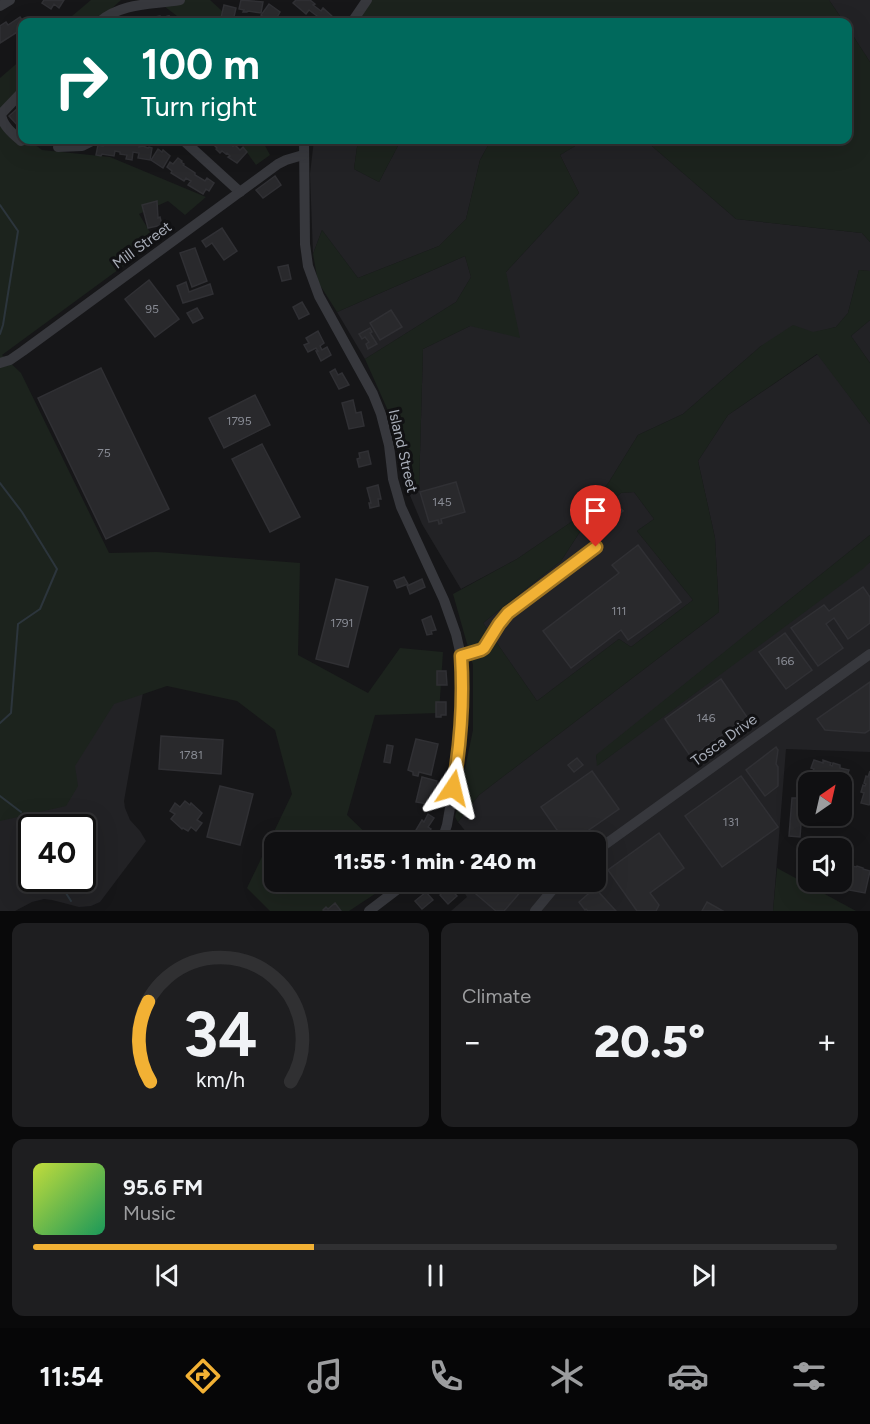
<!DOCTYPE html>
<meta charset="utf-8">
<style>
:root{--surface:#101012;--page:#1e1e20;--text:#f1f3f6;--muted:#9c9d9f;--line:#303032;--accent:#f2b134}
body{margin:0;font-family:Figtree,sans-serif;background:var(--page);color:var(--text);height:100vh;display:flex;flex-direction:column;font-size:22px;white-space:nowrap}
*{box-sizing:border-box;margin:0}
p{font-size:20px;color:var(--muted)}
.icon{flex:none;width:33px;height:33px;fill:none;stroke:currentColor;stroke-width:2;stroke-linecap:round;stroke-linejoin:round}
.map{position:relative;height:911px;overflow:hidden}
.side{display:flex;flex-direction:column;gap:12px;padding:12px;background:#09090a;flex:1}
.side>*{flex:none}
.guide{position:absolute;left:18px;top:18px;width:834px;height:126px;border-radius:12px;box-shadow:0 6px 24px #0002,0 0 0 2px var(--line);background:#00695c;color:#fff;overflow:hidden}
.needle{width:39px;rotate:34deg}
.fabs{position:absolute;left:798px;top:772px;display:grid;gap:12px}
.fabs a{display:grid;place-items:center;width:54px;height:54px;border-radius:12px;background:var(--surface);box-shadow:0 6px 24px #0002,0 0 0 2px var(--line);font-size:30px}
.speed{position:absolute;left:18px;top:814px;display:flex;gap:12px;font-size:30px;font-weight:700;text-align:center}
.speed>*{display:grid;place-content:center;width:78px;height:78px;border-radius:50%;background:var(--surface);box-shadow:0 6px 24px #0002,0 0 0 2px var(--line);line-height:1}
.speed .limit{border:3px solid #111;border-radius:9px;background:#fff;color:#111}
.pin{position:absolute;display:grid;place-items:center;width:51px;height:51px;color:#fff;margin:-62px -26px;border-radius:50% 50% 50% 0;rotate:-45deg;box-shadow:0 0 6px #0007}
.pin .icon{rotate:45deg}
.me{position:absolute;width:66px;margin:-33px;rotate:10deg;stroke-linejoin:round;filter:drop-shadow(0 0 4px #0008)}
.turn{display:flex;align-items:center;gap:21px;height:126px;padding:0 24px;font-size:27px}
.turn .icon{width:78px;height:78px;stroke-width:2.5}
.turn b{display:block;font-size:42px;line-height:51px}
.big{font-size:45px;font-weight:800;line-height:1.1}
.side .tile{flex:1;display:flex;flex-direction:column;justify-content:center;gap:9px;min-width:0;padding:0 21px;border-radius:12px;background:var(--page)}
.side .dial{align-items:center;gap:0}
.dial svg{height:156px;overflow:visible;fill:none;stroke:var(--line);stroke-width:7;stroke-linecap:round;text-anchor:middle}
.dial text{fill:var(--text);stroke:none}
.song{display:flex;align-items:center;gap:18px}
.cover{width:72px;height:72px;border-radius:9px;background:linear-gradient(135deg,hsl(70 70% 55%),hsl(150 70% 35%))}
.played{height:6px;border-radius:3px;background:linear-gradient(90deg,var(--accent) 35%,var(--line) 35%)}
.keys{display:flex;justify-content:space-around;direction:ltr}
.heat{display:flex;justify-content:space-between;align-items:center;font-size:33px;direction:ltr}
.side .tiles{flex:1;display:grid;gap:12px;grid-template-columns:1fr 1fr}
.tile:last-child{grid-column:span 2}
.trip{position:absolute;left:264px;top:832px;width:342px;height:60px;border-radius:12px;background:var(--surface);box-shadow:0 6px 24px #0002,0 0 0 2px var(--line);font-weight:800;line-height:60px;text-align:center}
.tab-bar{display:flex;height:96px;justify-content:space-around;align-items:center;background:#060607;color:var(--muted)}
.tab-bar .icon{width:42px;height:42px}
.tab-bar .selected{color:var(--accent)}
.tab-bar b{font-size:27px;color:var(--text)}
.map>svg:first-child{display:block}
</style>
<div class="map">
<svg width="870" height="911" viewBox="0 0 870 911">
<rect width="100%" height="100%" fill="#161618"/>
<g fill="#222225" fill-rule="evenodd">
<polygon points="829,0 870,0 870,62 848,28 848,22 844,22"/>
<polygon points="314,140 358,140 354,169 379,182 401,140 491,140 480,160 466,219 439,246 358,278 322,230 313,254 310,174"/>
<polygon points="585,140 645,140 736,219 862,233 870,242 870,271 859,270 848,313 836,327 761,346 683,414 638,435 609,482 586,512 517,559 461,589 422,524 406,486 419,488 423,349 470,326 506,272 579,193 560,155"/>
<polygon points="465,256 471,277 456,302 365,359 337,312"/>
<polygon points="870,320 870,363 851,336"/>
<polygon points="818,354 870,424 870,535 596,756 598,765 870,562 870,752 786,749 773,911 451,911 467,897 458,882 596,882 596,843 460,843 467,833 458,822 479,795 719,612 715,538 698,461 728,415"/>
<polygon points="634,492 654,519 637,531 693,600 631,647 619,639 537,701 483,623 561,561 585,524 621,493"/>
<path d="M 147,670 L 124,801 L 125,808 L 130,820 L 140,831 L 146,841 L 100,902 L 91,906 L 79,907 L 52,900 L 44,899 L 32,902 L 15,911 L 0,911 L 0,758 ZM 32,828 L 82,828 L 82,879 L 32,879 Z"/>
</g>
<g fill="#1c231d" fill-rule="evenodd">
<polygon points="91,0 121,0 97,22 65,22"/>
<polygon points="156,0 210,0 234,22 185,22"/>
<polygon points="367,0 829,0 844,22 350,22"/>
<polygon points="848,28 870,62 870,242 862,233 736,219 645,140 848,140"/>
<polygon points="22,59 22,93 0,114 0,78"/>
<polygon points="0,116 22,134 22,140 29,140 42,150 110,157 206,197 185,215 168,201 139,214 156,242 2,355 21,373 109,553 157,552 300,563 298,655 368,693 400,648 443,652 439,713 375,715 347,815 376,843 274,843 274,882 393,882 349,911 270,911 247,888 292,794 275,730 237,701 167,686 114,704 75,766 78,786 66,806 0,821"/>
<polygon points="238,140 262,140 270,155 256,165"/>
<polygon points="358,140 401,140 379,182 354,169"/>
<polygon points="491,140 585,140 560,155 579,193 506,272 520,338 470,326 423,349 419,489 406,486 389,413 365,359 456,302 471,277 465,256 337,312 318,282 313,254 322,230 358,278 439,246 466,219 480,160"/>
<path d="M 859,270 L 870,271 L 870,320 L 851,336 L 870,363 L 870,424 L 817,354 L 728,415 L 698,461 L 715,538 L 719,612 L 479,795 L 458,822 L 455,817 L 473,730 L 473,665 L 453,594 L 517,559 L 586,512 L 609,482 L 638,435 L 683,414 L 761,346 L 793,325 L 813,332 L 836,327 L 848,313 ZM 634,492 L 654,519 L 637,531 L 693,600 L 631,647 L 619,639 L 537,701 L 483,623 L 561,561 L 585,524 L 621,493 Z"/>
<polygon points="870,535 870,562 864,568 597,766 596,755"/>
<polygon points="777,868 856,911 773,911"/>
</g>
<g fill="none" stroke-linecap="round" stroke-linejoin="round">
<g stroke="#2c353c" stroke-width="2">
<polyline points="0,205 18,231 3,325 0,334"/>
<polyline points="0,483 22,512 57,569 40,609 18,624 11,713 0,723"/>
<polyline points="0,796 21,812"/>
<polyline points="27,847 32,851"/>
<polyline points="57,879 71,901"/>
</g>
</g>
<g fill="#29292c" stroke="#303034" stroke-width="1.5">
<polygon points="44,0 64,0 59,8 54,4 51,9 42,3"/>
<polygon points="241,0 263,2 261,13 248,11 247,12 243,12 244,10 239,9"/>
<polygon points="296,0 310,0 315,4 313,5 321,11 323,8 333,17 329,22 320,22 321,21 316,17 317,16 309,10 306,14 293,3"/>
<polygon points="269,4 280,12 276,19 277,20 275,22 271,22 261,15"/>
<polygon points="224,5 236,8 233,21 234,21 234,22 220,22"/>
<polygon points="160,16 161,20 165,20 164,17 169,16 169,19 174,18 174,22 155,22 154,17"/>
<polygon points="20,17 23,22 22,29 0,43 0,26 6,22 8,25"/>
<polygon points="18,108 22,112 22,126 20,128 9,116"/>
<polygon points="211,140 230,140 231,141 229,143 233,146 235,145 240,150 243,147 247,152 237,163 228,157 230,156 227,153 226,154 222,151 220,153 216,149 217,148 215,146 216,144"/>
<polygon points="104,141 116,143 116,141 121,141 121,143 134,145 134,142 140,143 139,147 143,146 148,148 149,147 152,148 150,160 138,158 139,153 133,152 132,160 126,159 127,155 120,154 120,152 115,151 114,156 102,154 101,156 96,155 98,145 103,146"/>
<polygon points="158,149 162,152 163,150 170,156 163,168 151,160"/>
<polygon points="178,158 182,161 181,162 184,164 183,165 195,173 195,175 205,181 207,178 214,183 209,191 206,189 203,194 188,185 191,181 186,178 184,181 171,173 172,171 167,167 170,162 173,164"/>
<polygon points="275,176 281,185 263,198 256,190"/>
<polygon points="157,201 158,218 160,217 162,225 148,228 142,205"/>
<polygon points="222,228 237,251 224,260 212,243 206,247 202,241"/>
<polygon points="195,248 207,281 192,287 180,253"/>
<polygon points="288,265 291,279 282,281 278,267"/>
<polygon points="149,280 179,319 155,337 125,299"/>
<polygon points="186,282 189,292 210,284 213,294 183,303 177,286"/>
<polygon points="302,302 309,314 299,319 293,307"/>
<polygon points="197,308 203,318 193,323 187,313"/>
<polygon points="391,310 402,327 380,340 370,323"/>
<polygon points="370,328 372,332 370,333 377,344 368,349 366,344 369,342 365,337 362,339 359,334"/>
<polygon points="318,331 324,343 320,346 322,350 327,347 331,355 321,361 316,351 318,351 316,348 308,352 304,345 309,343 306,338"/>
<polygon points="101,368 169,509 106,539 38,398"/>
<polygon points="335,369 338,375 342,373 349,385 339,389 330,372"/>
<polygon points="255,395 270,425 224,448 209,418"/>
<polygon points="353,400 356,413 361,412 364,426 349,429 342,403"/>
<polygon points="262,444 300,517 270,532 232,459"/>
<polygon points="368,451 371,464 359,467 357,459 360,458 359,453"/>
<polygon points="456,482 465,512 441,519 442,523 439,524 438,520 429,522 420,492"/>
<polygon points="378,485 381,499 378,499 379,506 370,508 369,503 371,503 367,488"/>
<polygon points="612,499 623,511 615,517 605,505"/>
<polygon points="638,545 681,602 628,640 621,630 571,668 543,631 619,573 612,565"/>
<polygon points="404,577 408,584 397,588 394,581"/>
<polygon points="336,579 368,587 348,667 316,659"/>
<polygon points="422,579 425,587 410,594 407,586"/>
<polygon points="863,587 870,597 870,623 848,639 834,618 826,624 843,648 818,666 791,628 824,605 829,611"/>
<polygon points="431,616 436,630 431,631 432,634 427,635 422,620"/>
<polygon points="785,633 812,670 786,689 759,652"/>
<polygon points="437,671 446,671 447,685 437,685"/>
<polygon points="721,679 747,717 691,757 665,719"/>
<polygon points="870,682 870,730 865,733 825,730 817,719"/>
<polygon points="436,702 446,702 446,715 441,715 441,717 436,717"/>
<polygon points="161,736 223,740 221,774 159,769"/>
<polygon points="416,739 438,744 431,775 419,772 418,776 413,775 413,772 408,770"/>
<polygon points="387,745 393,746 390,763 384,762"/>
<polygon points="776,747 778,750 776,764 778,767 778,786 765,796 746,770"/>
<polygon points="577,758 583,765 574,772 568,765"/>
<polygon points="814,760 823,763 823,760 831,763 830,765 832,766 833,763 840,765 840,768 849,770 842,789 843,789 842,794 842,783 808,783 808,785 806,785 809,776 811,776 814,769 811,768"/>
<polygon points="592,771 619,809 570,843 566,843 541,807"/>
<polygon points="870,771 870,804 869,805 861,803 864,793 861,792 863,785 865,786 866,784 864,783 866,776 868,777"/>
<polygon points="741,776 778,827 722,867 685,816"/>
<polygon points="422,777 437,781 432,805 416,802"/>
<polygon points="220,786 253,794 240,845 207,837"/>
<polygon points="792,798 803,798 800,837 789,836"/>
<polygon points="185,801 190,805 191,803 202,813 197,820 202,823 196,831 191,827 188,831 183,828 182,829 171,819 175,814 170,811 175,803 180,807"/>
<polygon points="428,814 434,818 428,827 431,829 427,836 421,833 421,834 416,830 422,820 424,822"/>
<polygon points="659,833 684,868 650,893 659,905 656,911 637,911 608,870"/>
<polygon points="504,835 513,843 497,843"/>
<polygon points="806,848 811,849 808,849 808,871 800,869"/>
<polygon points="842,863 853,864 852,866 856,867 857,866 863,868 863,869 870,871 865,893 849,890 850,888 839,887 840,885 831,883 842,882"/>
<polygon points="464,882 529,882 504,911 496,911 463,883"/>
<polygon points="449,887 457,896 448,904 440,895"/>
<polygon points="595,888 616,911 588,911 586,909 585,910 579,902"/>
<polygon points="426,892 433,900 422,909 415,901"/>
<polygon points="707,902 723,911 702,911"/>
<polygon points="335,903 341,911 324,911 323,910 326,907 328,909"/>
</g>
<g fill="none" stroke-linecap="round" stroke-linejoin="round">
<g stroke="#37383d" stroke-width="10">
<polyline points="0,6 10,0"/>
<path d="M 99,22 C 123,2 151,5 180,0"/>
<polyline points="352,22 367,0"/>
<polyline points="183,140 240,192"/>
<polyline points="304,140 305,244 308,266 319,296 373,394 381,414 389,445 393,479 401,507 444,600 456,634 461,656 463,690 460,750 447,825 441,843"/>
<path d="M 21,141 C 13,134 2,125 1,114 L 22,92"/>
<polyline points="58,147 82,146 94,140"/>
<polyline points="0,363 10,360 23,351 278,164 286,160 303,155"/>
<polyline points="461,656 481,650 484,648 499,624 508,613 596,547"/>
<polyline points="596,851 870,654"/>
<polyline points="369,911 407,882"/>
<polyline points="535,911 559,882"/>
</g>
</g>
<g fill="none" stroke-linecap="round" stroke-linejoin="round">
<g stroke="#9d7322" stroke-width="15">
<path id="route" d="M 453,788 C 461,742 464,702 461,656 L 481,650 L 484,648 L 499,624 L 508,613 L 596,547"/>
</g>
<use href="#route" stroke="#f2b134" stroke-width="10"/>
</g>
<g text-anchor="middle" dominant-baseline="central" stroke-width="6" stroke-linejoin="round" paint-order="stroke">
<g font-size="12" fill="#888b94">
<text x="152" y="309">95</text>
<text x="239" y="421">1795</text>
<text x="104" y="453">75</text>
<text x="442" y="502">145</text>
<text x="619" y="611">111</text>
<text x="342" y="623">1791</text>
<text x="785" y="661">166</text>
<text x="706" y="718">146</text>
<text x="191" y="755">1781</text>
<text x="731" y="822">131</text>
</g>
<g font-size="15" fill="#a8adb8" stroke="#111113">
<text transform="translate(142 245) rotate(-36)">Mill Street</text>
<text transform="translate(403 451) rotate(77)">Island Street</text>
<text transform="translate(724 740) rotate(-36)">Tosca Drive</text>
</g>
</g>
</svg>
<div class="fabs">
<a><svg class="needle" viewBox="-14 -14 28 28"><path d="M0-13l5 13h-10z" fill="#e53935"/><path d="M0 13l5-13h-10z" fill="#9c9d9f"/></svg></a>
<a><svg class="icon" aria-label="sound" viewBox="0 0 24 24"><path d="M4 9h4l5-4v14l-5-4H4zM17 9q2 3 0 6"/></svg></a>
</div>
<div class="speed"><div class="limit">40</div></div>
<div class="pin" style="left:596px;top:547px;background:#d93025"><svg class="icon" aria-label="arrive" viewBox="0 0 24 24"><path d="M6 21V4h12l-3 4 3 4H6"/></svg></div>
<svg class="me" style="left:453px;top:788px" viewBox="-20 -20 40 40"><path d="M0-17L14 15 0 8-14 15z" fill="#f2b134" stroke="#fff" stroke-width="4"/></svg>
<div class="trip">11:55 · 1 min · 240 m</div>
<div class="guide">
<div class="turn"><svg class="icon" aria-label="right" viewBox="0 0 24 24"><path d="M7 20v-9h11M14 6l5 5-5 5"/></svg><div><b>100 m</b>Turn right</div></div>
</div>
</div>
<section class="side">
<div class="tiles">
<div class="tile dial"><svg viewBox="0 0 100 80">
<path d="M14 69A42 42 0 1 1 86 69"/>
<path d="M14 69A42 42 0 0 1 13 28" stroke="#f2b134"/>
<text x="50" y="56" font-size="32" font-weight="700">34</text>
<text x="50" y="72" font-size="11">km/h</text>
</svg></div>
<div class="tile"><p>Climate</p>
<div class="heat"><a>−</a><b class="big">20.5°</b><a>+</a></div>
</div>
<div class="tile">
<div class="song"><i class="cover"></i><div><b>95.6 FM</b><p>Music</p></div></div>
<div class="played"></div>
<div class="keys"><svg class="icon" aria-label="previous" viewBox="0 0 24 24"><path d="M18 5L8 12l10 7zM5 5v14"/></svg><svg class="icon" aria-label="pause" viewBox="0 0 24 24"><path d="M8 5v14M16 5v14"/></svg><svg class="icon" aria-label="next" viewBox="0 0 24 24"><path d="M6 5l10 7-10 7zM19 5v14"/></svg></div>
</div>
</div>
</section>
<nav class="tab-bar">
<b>11:54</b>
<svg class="icon selected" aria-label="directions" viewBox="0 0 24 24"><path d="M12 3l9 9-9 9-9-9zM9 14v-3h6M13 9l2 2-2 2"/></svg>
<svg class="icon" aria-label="music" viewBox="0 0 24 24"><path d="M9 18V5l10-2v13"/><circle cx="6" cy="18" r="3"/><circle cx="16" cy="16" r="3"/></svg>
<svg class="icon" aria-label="phone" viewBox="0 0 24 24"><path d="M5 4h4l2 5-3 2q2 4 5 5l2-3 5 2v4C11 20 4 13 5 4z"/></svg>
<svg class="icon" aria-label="climate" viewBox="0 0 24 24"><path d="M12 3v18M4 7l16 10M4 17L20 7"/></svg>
<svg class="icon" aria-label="car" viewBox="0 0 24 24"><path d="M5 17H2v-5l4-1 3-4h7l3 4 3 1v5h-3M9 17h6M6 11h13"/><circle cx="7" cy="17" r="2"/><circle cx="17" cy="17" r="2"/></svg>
<svg class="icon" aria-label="filters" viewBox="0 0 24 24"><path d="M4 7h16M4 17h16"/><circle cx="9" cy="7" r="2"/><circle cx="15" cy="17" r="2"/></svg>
</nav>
